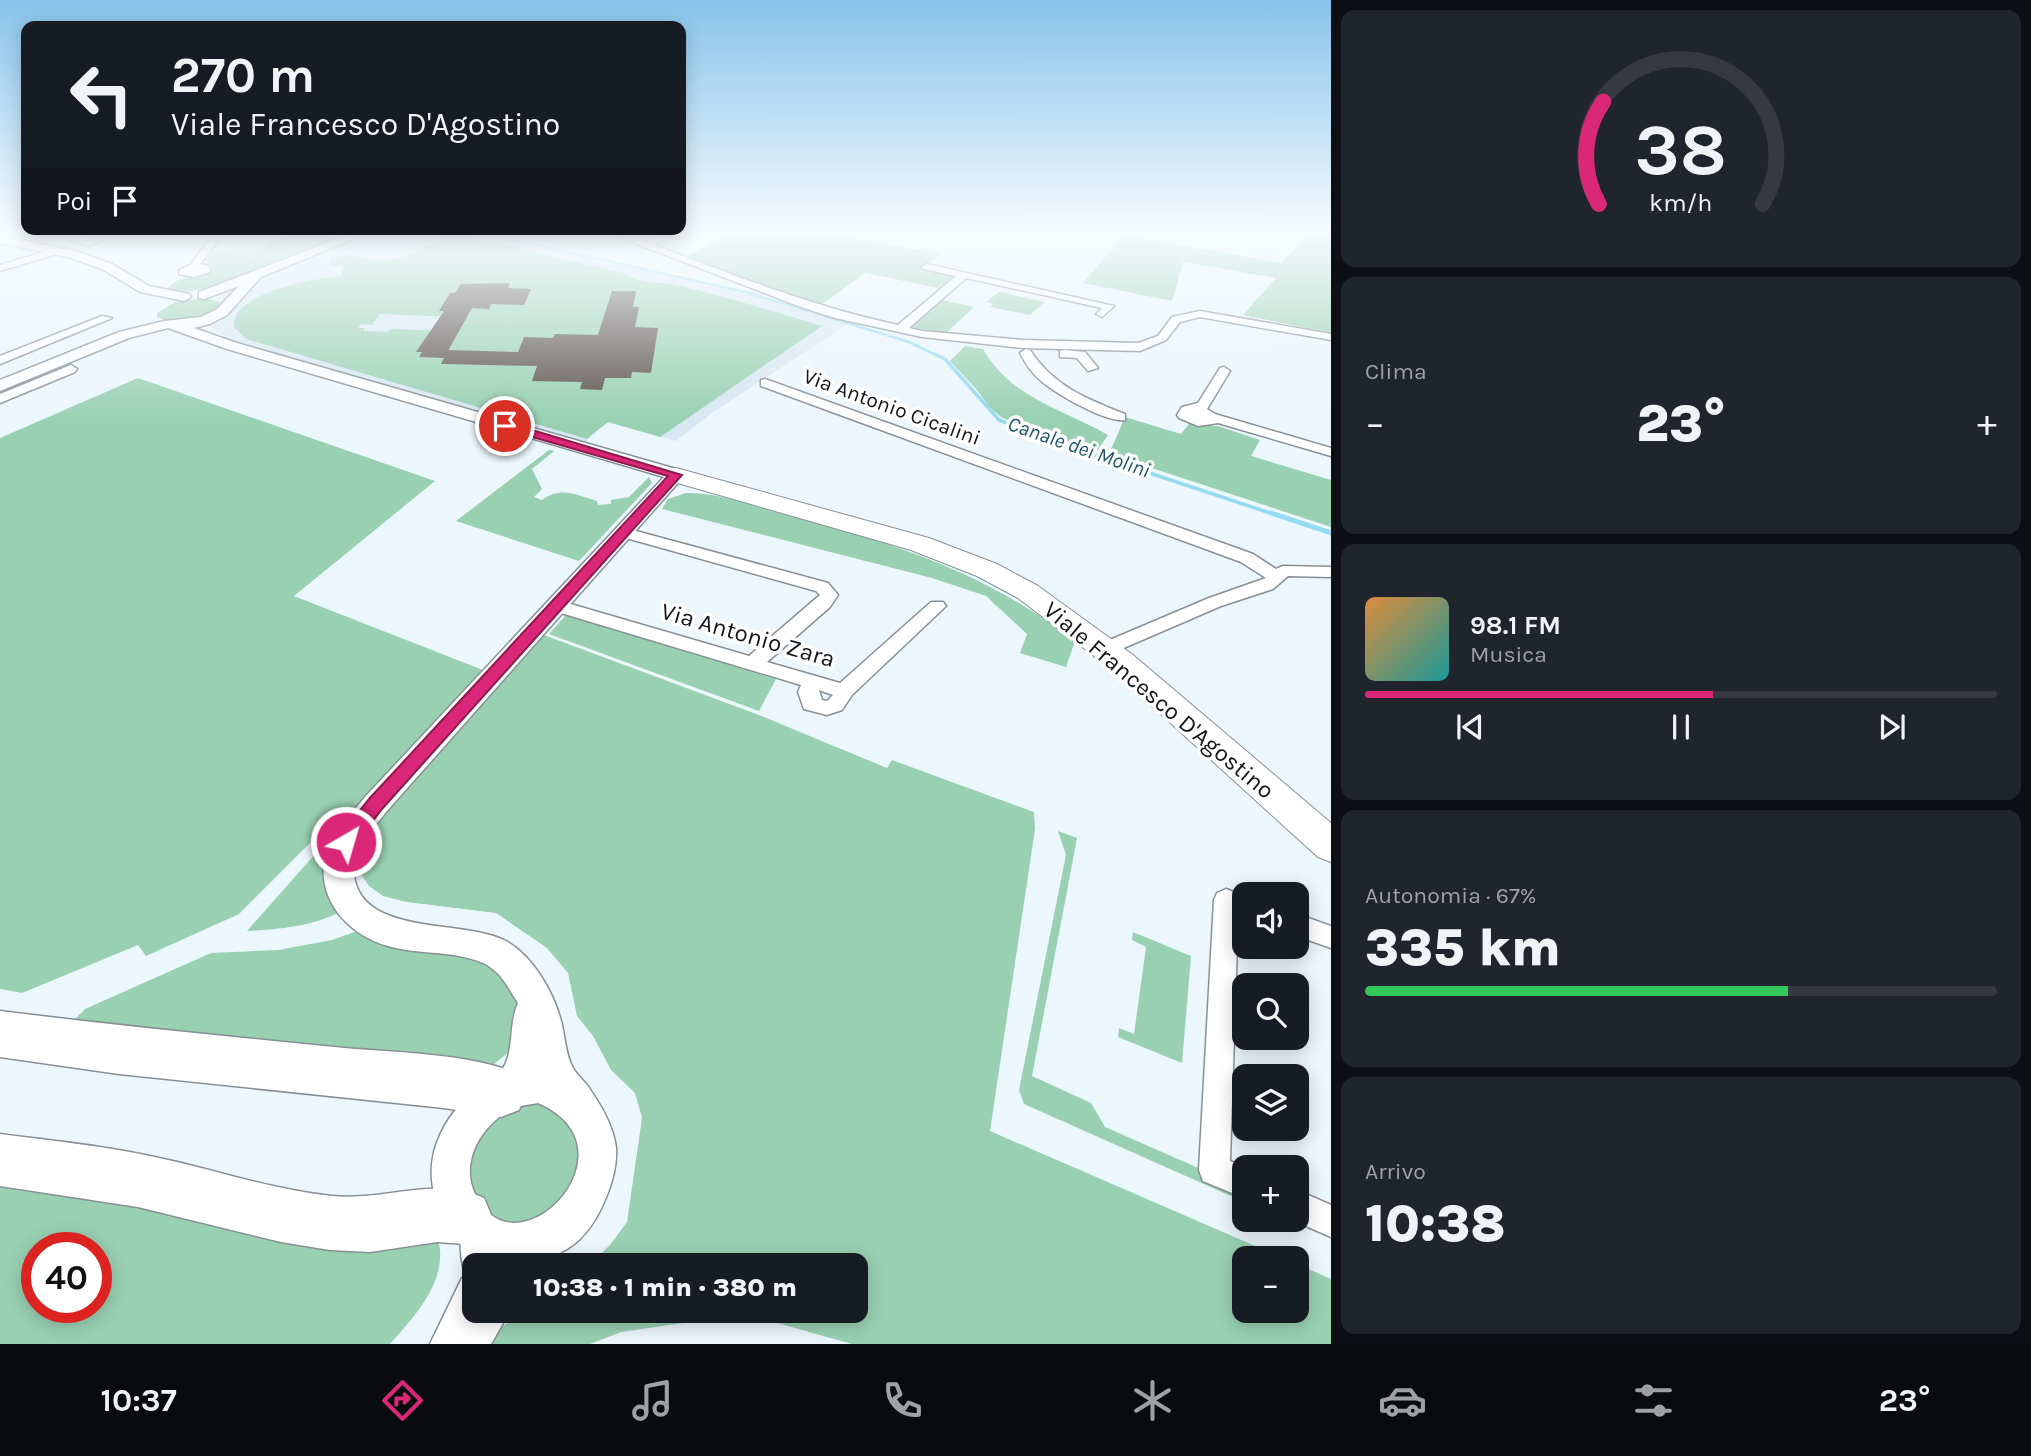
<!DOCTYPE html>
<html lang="it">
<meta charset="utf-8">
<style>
:root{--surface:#171b24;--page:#20242c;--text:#f1f3f6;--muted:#9ea1a6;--line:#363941;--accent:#db2777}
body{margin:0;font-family:Karla,sans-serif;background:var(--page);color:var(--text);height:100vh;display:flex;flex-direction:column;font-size:26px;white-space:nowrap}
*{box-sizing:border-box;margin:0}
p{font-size:23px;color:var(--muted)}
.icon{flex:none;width:38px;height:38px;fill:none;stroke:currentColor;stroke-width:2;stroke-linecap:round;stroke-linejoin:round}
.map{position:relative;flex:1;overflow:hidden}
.drawer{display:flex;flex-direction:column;gap:10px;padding:10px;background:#0d0f14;width:700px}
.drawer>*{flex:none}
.top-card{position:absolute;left:21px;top:21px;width:665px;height:214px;border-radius:14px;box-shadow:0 4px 18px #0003;background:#171b24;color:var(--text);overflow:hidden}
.fabs{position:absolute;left:1232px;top:882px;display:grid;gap:14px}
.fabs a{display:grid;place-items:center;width:77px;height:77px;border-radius:14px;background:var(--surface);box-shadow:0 4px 18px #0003;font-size:35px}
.speed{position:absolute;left:21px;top:1232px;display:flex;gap:14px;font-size:35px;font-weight:700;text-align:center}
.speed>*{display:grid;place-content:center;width:91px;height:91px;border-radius:50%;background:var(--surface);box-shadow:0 4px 18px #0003;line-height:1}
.speed .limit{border:10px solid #d22;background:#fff;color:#111}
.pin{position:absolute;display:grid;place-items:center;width:60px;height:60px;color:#fff;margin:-30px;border:4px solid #fff;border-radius:50%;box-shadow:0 2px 7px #0007}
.me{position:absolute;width:77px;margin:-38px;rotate:38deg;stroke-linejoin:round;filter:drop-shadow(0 0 5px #0008)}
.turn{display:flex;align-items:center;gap:24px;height:147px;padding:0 35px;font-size:32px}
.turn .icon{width:91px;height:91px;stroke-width:2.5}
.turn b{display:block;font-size:49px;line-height:60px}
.then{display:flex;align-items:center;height:66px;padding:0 35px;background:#0003;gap:14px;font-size:26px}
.big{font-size:52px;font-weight:800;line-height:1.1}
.drawer .widget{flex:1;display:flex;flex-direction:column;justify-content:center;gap:10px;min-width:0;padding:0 24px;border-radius:14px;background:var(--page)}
.drawer .dial{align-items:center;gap:0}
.dial svg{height:182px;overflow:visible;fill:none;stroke:var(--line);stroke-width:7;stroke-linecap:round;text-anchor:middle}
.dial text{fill:var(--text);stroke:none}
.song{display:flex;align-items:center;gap:21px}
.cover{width:84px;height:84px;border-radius:10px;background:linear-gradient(135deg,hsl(30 70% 55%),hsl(180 70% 35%))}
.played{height:7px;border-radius:4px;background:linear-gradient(90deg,var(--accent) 55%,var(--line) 55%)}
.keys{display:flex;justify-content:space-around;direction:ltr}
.heat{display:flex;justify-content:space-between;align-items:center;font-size:38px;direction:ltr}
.charge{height:10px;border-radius:5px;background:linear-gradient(90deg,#34c759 67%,var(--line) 0)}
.trip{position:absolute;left:462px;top:1253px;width:406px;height:70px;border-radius:14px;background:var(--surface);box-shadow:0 4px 18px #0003;font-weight:800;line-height:70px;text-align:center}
.dock{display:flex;height:112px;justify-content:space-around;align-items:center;background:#090b0e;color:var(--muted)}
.dock .icon{width:49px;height:49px}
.dock .active{color:var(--accent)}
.dock b{font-size:32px;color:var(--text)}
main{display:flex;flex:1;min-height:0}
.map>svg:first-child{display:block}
</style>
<main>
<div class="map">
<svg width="1331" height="1344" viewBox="0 0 1331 1344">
<rect width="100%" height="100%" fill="#ecf6fd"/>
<polygon fill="#d8e7f3" points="367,233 479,233 761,297 848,324 716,410 676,441 608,422 587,438 589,450 232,342 213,328 196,309 229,292"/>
<g fill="#99d0b2" fill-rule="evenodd">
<path d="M 305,233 L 337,238 C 305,251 195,305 166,289 C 170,286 176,281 181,279 C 192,274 202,280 213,269 L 205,260 L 212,251 L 261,249 L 274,239 Z"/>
<polygon points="731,233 826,233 940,254 923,269 955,277 938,288 865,273 821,305 775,291 687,256"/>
<polygon points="1311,233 1331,233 1331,333 1243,315 1276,278 1183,262 1172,301 1083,283 1124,235 1281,263"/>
<path d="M 461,235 L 623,273 C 644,286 659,281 680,286 C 728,297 775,312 822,326 L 660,437 L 608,422 L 587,439 L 246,339 L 234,327 C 229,293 317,278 341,276 L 344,266 L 330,266 L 331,259 C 352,248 368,263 390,260 C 415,256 435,236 461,235 ZM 380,314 L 458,317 L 450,331 L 390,329 L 387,332 L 363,331 L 365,328 L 358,328 L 361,324 L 372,325 Z"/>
<polygon points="999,292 1045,302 1030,315 990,307 993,304 986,302"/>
<path d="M 204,298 L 218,301 L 222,307 C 205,317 177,329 157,317 L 157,313 L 175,302 Z"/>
<polygon points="942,300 974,307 945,334 915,328 913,326"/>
<path d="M 965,346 L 983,349 C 1011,398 1062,409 1108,435 L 1097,451 L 1028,429 L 1001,417 L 989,407 L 978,391 L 950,361 Z"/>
<polygon points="138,378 435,481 294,596 493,674 533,631 759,715 887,768 892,760 1034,812 1035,829 990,1131 1283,1258 1244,1258 1244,1311 1297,1311 1297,1264 1331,1279 1331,1344 852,1344 745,1314 621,1332 590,1344 487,1344 499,1329 525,1311 856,1311 856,1265 590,1265 610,1245 627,1222 642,1118 635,1093 611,1070 593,1036 577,1016 568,973 547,948 496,913 407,902 383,896 369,886 361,874 358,862 362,850 318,835 239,914 146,956 138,945 22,993 0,989 0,438"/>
<polygon points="1125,417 1181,434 1189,424 1218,426 1260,440 1251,456 1331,480 1331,527 1109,454"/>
<path d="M 549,450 L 554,451 L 532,469 L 542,489 L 534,497 L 542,500 C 561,486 576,495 597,501 L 598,505 L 611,504 L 611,500 L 629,497 L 649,477 L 652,483 L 579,561 L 456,521 Z"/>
<path d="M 686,493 C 717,492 749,505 779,513 C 891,542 982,570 1075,641 L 1066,667 L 1020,653 L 1027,634 L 986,596 L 932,578 L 662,509 L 668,499 Z"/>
<polygon points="566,615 776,679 759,711 549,634"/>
<polygon points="1058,831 1077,838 1032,1076 1091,1103 1105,1127 1244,1188 1244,1202 1024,1104 1019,1090 1066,855"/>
<path d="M 325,843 L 329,845 L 326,871 L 346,909 C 315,926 283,929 247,931 Z"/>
<polygon points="374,925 475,942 525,996 510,1051 455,1096 68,1026 85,1009 211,953 278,950 332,940"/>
<polygon points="1133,932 1191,956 1182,1063 1118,1037 1119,1028 1134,1034 1146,947 1132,940"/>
<path d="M 535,1103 C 576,1111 589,1149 572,1185 C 569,1190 566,1199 562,1203 C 541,1223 507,1233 486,1209 C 459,1177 463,1151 493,1122 C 497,1117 503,1110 508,1107 C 516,1104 527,1104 535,1103 Z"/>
<path d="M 0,1175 L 429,1213 C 433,1224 439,1238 440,1250 C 443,1287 412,1319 390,1344 L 0,1344 ZM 37,1248 L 96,1248 L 96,1307 L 37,1307 Z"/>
</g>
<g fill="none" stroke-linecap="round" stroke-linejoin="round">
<polyline stroke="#95daf0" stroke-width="2.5" points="484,233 749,293 909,342 938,356"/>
<polyline stroke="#95daf0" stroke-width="3.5" points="934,354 945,359 999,420 1050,440 1276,515"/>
<polyline stroke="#95daf0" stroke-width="5" points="1271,513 1331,533"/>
</g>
<g fill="#5d5450">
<polygon points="510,283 508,288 531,289 524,305 491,304 489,309 472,308 444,358 419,357 422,352 416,352 444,311 439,311 450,293 455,293 461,284"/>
<polygon points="612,291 636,291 633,307 639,307 635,327 658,328 651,373 632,372 631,378 605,378 602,390 580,389 582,382 532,381 537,366 441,364 448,350 518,352 524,337 553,338 555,334 598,335"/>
</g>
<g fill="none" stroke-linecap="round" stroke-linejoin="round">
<g stroke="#879096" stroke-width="3">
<g id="minor">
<polygon points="92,233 104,239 89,246 72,241"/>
<polygon points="215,233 224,233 200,264 207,265 211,270 210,272 194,277 179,274 179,270 190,265"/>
<path d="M 608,233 L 620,233 L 645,242 L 665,233 L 675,233 L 654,245 C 734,275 813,307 898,325 L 956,276 L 923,269 L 922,267 L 927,264 L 1114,306 L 1102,317 L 1096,314 L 1102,308 L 966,278 L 909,328 L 922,331 L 1023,340 L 1138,343 L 1158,336 L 1172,317 L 1200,311 L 1331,334 L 1331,340 L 1200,317 L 1180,322 L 1166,340 L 1140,351 L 1023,348 L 922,337 L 835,318 L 801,307 Z"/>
<polygon points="57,248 62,251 60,253 0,271 0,265"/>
<polygon points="102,316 112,318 0,364 0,356"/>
<path d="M 1026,349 L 1030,350 C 1053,386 1087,399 1125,414 L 1125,420 C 1106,423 1054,393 1040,380 C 1031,372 1025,363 1020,353 Z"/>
<polygon points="1064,350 1085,352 1098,368 1088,371 1077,358 1060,357 1060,351"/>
<polygon points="71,365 77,369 75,372 0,403 0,394"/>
<polygon points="1224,367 1230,371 1207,409 1215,414 1331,448 1331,456 1218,423 1198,426 1179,418 1177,415 1182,407 1198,403 1220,368"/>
<polygon points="765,379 1253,554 1276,569 1283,566 1331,567 1331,577 1288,576 1273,589 1221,606 1112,653 1098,653 1096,649 1098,645 1209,598 1266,578 1241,562 761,386 761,380"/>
<path d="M 625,528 L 828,583 L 838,595 L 830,607 L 767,662 L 840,683 L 931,602 L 943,602 L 946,606 L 852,695 L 842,710 L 827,715 L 804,709 L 798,692 L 801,685 L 551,610 L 548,606 L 557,600 L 749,656 L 820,595 L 816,591 L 619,536 L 617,533 ZM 819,690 L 833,695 L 827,701 L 822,700 Z"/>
<polygon points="1226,889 1244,896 1244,918 1238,915 1230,1161 1244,1167 1244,1198 1203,1181 1199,1170 1214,900 1217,893"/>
<polygon points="1297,914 1331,926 1331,948 1297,936"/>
<polygon points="1297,1190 1331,1205 1331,1237 1292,1220 1297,1220"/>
<path d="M 476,1214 L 487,1219 L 495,1250 L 494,1265 L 474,1265 L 474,1311 L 510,1311 L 491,1344 L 430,1344 L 462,1278 L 466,1276 C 460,1260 458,1235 465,1219 Z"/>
</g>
</g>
<g stroke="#879096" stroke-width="3">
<g id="tertiary">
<path d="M 353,233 L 368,233 L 261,277 L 227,315 L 210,324 L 194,328 L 237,343 L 683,471 L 685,475 L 386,812 C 378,823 367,834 360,845 C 355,856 353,870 355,881 C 368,935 462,920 504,940 C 533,955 555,994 562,1025 C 565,1038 566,1055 572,1066 C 576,1075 586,1082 591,1091 C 602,1107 614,1128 616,1148 C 617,1164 613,1180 607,1195 C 600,1212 593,1226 580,1239 C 549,1269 490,1270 459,1240 C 451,1233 447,1223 442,1213 C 432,1195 429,1173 434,1152 C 441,1126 457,1104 478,1088 C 483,1084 492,1082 496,1078 C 517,1056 507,1027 518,1003 C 508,988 501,971 483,963 C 453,950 418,955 388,946 C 338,932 305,882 335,834 C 344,821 356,808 366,796 L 664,477 L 227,349 L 168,328 L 129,338 L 0,391 L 0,380 L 119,332 L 164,321 L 201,317 L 217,309 L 239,286 L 204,299 L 199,298 L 199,292 ZM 538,1103 C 643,1148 516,1281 475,1194 C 460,1163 480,1128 507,1112 C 516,1106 527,1105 538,1103 Z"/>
<polygon points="0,235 79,252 112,264 149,286 189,294 191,297 184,301 140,292 104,270 72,258 0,243"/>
</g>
</g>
<g stroke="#879096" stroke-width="2">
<polygon id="primary" points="676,468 929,538 997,564 1038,586 1133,655 1331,823 1331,862 1318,857 1111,669 1018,598 977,576 911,550 667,480 664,475 667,470"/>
</g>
<g stroke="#879096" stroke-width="3">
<g id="trunk">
<path d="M 0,1011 C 111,1025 223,1036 334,1047 C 392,1053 465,1052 519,1074 L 526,1092 L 519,1110 L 501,1117 L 444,1108 L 119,1074 L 0,1057 Z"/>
<path d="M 0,1134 C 53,1141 107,1146 159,1158 C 216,1170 273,1190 332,1196 C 386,1201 433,1176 484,1198 L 492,1217 L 484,1236 L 465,1244 L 437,1242 L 370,1252 L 330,1250 L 281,1242 L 138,1207 L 0,1186 Z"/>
</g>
</g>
<use href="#minor" fill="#fff" fill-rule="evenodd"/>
<use href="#tertiary" fill="#fff" fill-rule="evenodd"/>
<use href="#primary" fill="#fff" fill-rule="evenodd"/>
<use href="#trunk" fill="#fff" fill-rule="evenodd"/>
</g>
<linearGradient id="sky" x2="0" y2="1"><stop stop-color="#87c3eb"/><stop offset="0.55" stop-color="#f6fbfe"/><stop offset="1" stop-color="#f6fbfe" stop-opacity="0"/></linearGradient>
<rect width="1331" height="421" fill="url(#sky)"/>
<polygon fill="#db2777" stroke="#8e194d" stroke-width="2" points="501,423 509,423 682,475 382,809 353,847 346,850 340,847 337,842 340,836 369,799 668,476 501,428"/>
<g text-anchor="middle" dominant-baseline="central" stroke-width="7" stroke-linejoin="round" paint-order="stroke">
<g font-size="21" fill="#121517" stroke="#fff">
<text transform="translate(892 407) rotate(20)">Via Antonio Cicalini</text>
</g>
<g font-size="21" font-style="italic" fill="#1f5767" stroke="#fff">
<text transform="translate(1079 447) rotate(19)">Canale dei Molini</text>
</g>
<g font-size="24" fill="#121517" stroke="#fff">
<text transform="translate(748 635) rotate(16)">Via Antonio Zara</text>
<text transform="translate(1159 700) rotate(40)">Viale Francesco D'Agostino</text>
</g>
</g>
</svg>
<div class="fabs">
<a><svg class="icon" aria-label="sound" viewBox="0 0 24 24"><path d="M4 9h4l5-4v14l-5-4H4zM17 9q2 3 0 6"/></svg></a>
<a><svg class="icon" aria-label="search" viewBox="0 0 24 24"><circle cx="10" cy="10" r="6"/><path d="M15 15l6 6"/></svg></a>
<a><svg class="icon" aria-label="layers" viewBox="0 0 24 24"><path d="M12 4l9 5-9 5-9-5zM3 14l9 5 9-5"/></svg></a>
<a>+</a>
<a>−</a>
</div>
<div class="speed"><div class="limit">40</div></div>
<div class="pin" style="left:505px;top:426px;background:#d93025"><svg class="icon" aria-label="arrive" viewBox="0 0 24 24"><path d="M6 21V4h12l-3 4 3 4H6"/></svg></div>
<svg class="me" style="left:346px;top:842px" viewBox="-20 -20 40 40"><circle r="17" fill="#db2777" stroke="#fff" stroke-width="3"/><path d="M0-11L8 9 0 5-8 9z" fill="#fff"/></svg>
<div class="trip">10:38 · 1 min · 380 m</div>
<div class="top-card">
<div class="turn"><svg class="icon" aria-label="left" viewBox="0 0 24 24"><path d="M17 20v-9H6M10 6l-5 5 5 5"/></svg><div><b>270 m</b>Viale Francesco D'Agostino</div></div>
<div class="then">Poi<svg class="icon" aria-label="arrive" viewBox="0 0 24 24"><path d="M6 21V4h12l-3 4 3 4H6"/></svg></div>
</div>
</div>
<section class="drawer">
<div class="widget dial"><svg viewBox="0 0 100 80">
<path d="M14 69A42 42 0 1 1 86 69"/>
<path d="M14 69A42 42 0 0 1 16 24" stroke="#db2777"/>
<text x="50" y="56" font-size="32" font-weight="700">38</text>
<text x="50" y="72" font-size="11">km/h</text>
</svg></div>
<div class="widget"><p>Clima</p>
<div class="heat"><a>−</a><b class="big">23°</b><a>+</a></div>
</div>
<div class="widget">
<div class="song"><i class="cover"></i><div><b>98.1 FM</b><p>Musica</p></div></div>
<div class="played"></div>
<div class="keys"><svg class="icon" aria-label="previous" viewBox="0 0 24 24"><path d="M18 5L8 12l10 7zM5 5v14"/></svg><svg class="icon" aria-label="pause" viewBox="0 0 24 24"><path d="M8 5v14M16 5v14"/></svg><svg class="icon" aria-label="next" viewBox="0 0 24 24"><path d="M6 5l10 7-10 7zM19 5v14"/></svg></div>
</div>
<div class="widget"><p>Autonomia · 67%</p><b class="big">335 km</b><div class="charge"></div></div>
<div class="widget"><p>Arrivo</p><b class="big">10:38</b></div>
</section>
</main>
<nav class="dock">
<b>10:37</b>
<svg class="icon active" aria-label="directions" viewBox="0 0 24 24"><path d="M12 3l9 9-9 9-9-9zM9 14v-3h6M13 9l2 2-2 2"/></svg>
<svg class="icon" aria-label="music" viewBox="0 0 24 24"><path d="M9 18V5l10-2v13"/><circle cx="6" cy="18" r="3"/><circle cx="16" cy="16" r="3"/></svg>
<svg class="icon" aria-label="phone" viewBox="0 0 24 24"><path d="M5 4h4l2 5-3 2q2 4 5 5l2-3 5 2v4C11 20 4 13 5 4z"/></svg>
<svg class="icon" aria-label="climate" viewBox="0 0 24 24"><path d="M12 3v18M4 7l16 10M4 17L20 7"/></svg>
<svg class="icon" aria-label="car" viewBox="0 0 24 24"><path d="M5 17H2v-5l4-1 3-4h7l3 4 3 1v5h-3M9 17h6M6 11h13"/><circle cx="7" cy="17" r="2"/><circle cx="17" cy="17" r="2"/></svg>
<svg class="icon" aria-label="filters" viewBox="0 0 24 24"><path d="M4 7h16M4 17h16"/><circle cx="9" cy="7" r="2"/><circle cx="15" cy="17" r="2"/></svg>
<b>23°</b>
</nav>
